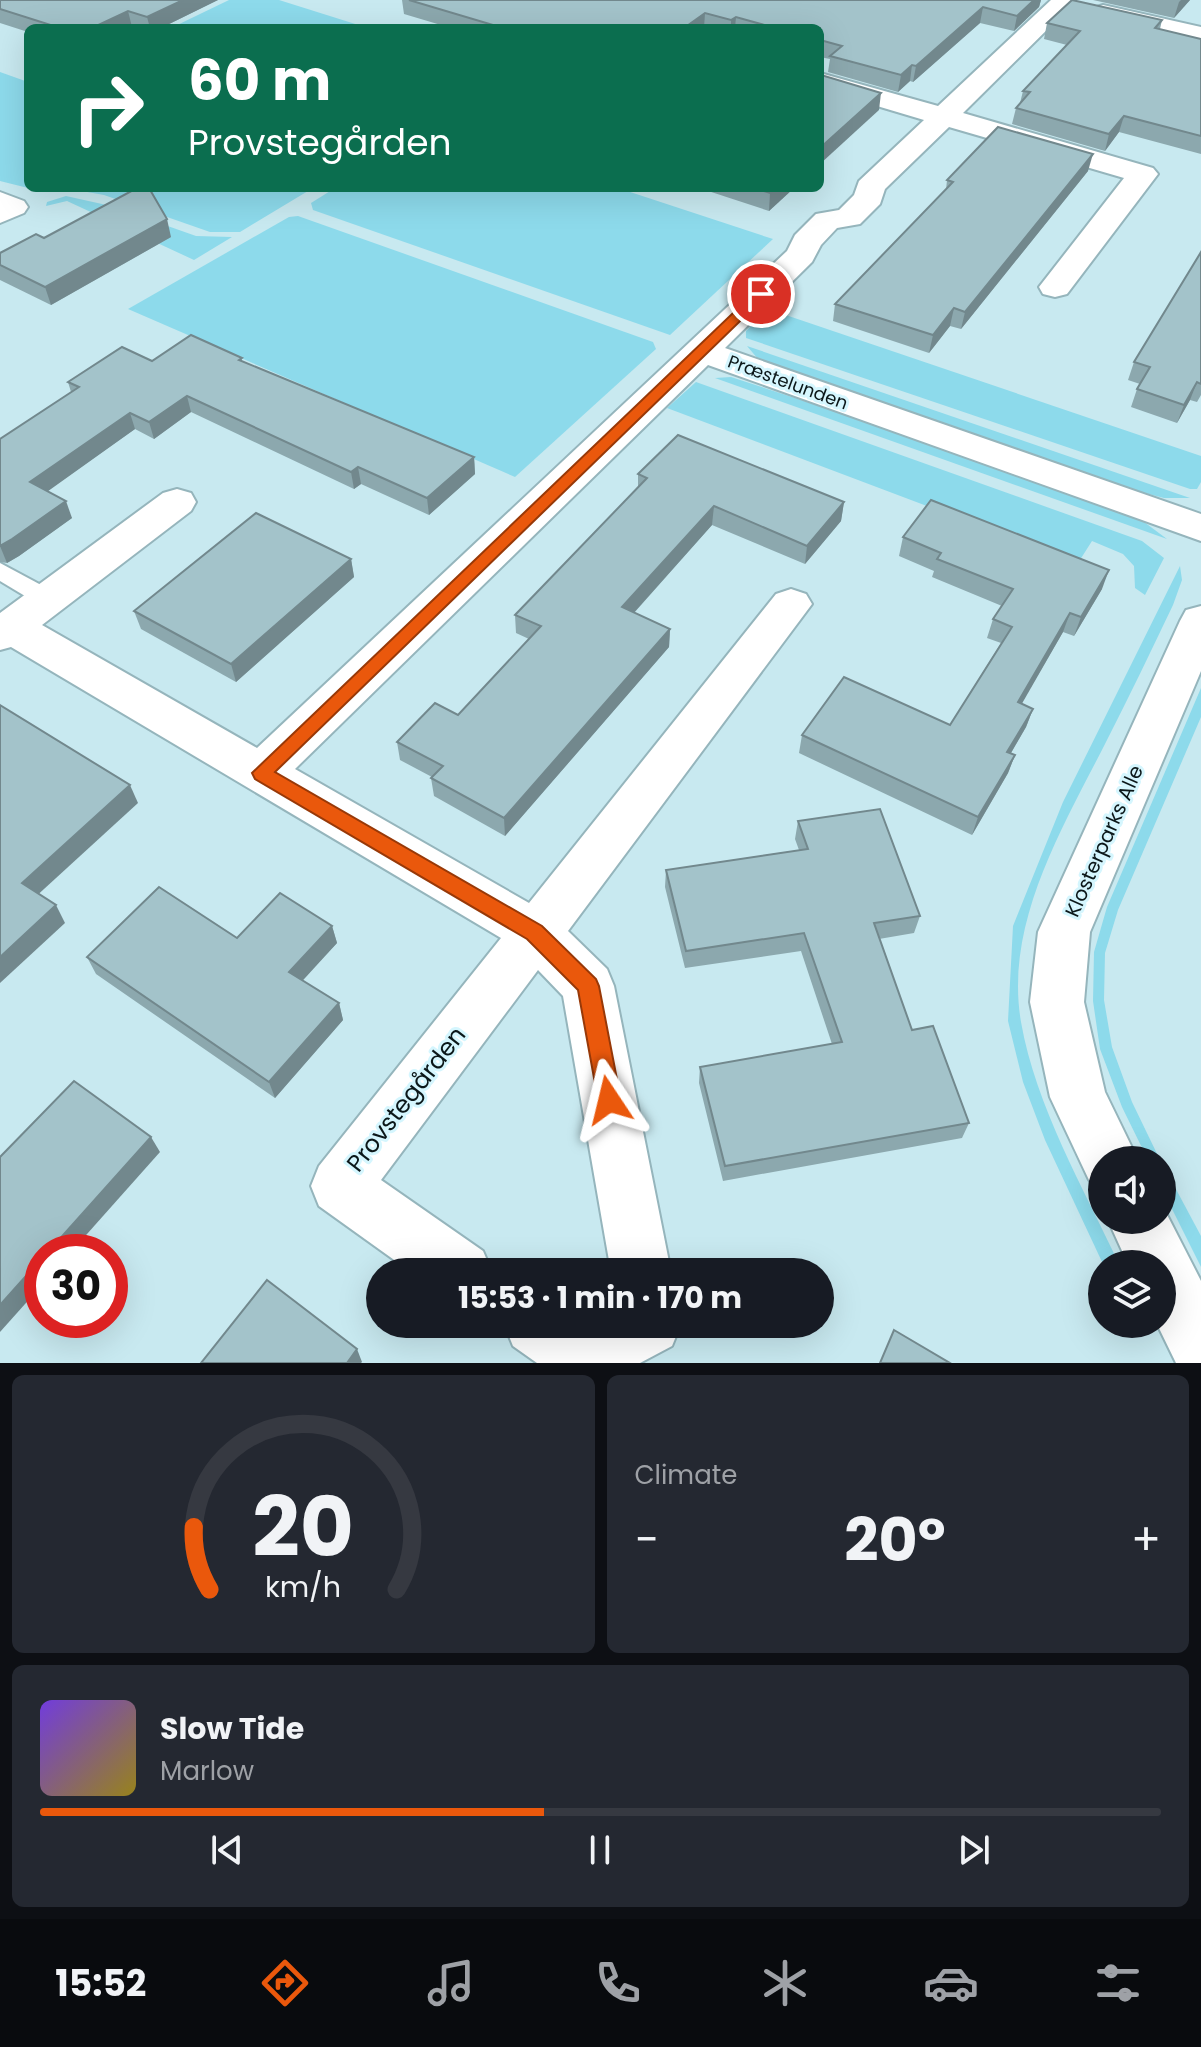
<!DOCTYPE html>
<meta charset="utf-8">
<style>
:root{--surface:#171b24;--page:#242831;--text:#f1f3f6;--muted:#9ea1a6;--line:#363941;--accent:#ea580c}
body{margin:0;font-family:Poppins,sans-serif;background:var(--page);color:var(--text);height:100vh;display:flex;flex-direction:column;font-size:30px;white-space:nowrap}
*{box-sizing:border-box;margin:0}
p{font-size:26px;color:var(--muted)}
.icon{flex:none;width:44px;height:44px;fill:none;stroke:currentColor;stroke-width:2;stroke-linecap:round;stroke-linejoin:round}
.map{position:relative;height:1363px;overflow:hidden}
.drawer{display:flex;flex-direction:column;gap:12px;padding:12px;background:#0d0f14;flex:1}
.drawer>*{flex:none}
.banner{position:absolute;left:24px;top:24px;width:800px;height:168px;border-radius:12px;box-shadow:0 8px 32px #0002;background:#0b6e4f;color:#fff;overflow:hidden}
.fabs{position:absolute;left:1088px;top:1146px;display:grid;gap:16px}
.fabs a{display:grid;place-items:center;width:88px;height:88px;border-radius:50%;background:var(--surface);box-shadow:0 8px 32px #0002;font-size:40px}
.speed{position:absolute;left:24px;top:1234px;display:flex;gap:16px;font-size:40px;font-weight:700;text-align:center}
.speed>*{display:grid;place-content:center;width:104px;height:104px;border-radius:50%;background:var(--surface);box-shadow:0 8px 32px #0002;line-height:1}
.speed .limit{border:12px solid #d22;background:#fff;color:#111}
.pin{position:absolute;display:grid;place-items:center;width:68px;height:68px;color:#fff;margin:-34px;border:4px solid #fff;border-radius:50%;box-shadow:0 2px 8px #0007}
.me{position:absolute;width:88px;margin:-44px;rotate:350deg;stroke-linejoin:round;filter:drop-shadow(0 0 6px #0008)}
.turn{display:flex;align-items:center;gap:28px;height:168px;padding:0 32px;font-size:36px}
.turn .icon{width:104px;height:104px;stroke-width:2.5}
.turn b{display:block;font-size:56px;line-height:68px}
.big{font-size:60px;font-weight:700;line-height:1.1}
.drawer .widget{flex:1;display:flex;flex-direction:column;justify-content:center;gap:12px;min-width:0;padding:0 28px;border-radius:12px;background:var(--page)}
.drawer .dial{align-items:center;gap:0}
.dial svg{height:208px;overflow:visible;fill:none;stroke:var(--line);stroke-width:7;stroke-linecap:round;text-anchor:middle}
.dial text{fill:var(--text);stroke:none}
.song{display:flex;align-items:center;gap:24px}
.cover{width:96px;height:96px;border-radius:12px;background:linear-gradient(135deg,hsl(260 70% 55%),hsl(50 70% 35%))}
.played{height:8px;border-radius:4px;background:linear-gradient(90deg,var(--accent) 45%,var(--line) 45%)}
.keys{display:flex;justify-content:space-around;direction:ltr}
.heat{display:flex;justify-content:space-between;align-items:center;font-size:44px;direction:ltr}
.drawer .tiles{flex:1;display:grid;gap:12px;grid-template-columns:1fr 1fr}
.widget:last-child{grid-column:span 2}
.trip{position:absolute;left:366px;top:1258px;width:468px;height:80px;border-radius:40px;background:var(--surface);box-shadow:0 8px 32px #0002;font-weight:700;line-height:80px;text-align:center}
.tab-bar{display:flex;height:128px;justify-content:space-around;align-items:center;background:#090b0e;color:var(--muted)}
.tab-bar .icon{width:56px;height:56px}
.tab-bar .on{color:var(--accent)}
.tab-bar b{font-size:36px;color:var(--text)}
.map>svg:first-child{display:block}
</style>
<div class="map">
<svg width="1201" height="1363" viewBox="0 0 1201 1363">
<rect width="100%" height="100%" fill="#c8e9f0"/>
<g fill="#8ddaeb">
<polygon points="229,0 279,0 368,28 171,28"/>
<polygon points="0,72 28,82 28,188 0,181"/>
<polygon points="30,188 313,188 240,232 210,232 104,195 76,190"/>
<polygon points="335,188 618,188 773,239 670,335 313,210 311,203"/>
<polygon points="66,196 111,206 196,236 232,237 194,260 67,201 46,206 47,202"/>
<polygon points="298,216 653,342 656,349 515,477 128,309 289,217"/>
<polygon points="768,309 1201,456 1201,482 1197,489 1190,489 746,338 746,331"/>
<polygon points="747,346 1190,498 1164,498 1137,491 758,359"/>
<polygon points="731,377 911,436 1140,519 1167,539 715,378"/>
<polygon points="696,382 1142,541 1164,558 1145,595 1135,588 1134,566 1123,554 1092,541 1078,563 667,408"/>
<path d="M 1180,566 L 1182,580 L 1173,605 C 1151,651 1129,697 1106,742 C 1063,827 1004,923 1021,1022 C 1036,1107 1083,1187 1119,1264 L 1103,1264 L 1045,1140 L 1023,1082 L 1008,1021 L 1013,926 L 1063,802 Z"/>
<polygon points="1201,688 1201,717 1118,910 1105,953 1104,1000 1112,1047 1132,1102 1160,1160 1148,1160 1122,1107 1100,1049 1093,1001 1094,952 1107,907"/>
<polygon points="1162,1163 1201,1236 1201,1267 1162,1189"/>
</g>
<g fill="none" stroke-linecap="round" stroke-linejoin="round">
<g stroke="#95b5bc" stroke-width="4">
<polygon id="service" points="0,563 56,593 59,599 56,605 40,605 0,581"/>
</g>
<g stroke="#95b5bc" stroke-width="4">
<g id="minor">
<polygon points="1051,0 1071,0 1073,4 963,113 1153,168 1158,174 1067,294 1055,297 1043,294 1039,287 1124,178 949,127 885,189 880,204 860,224 837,228 821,245 812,262 725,348 1201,514 1201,541 708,365 295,769 529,903 776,594 791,589 806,594 812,604 568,931 607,969 614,986 671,1272 611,1272 563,996 538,970 381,1180 483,1251 492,1272 411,1272 319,1206 311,1186 319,1166 501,938 11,647 0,650 0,613 163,493 177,489 191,493 196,502 191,511 42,625 257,748 787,251 795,235 816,214 839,210 854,195 859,181 924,120 820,89 820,73 938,106"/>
<polygon points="1103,5 1201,27 1201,43 1094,18 1090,13 1094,8"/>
<polygon points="0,192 24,201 28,207 24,213 0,223"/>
<polygon points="504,1324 681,1324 672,1346 640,1363 537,1363 513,1346"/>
</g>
</g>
<g stroke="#95b5bc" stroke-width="4">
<g id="tertiary">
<polygon points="1201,606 1201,671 1090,932 1084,1002 1105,1092 1138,1160 1102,1160 1102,1185 1089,1180 1050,1097 1030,1002 1038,932 1180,621 1186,610"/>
<polygon points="1162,1205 1201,1281 1201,1363 1176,1363 1157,1324 1162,1324 1162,1264 1128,1264 1108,1220 1162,1220"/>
</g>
</g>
<use href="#service" fill="#fff" fill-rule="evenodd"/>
<use href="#minor" fill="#fff" fill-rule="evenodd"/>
<use href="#tertiary" fill="#fff" fill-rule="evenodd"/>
</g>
<g fill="#8ca8ae">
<polygon points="0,0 218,0 161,28 135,28 132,27 129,28 28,28 28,32 0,23"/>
<polygon points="402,0 1041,0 1039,7 1014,31 980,23 913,82 910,81 898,92 828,72 830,59 820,57 820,28 451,28 404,14"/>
<polygon points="1093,0 1190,0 1174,18"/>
<polygon points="1162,20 1160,29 1201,39 1201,154 1119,132 1105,151 1012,124 1016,108 1020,103 1023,91 1067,45 1044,39 1047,23"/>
<polygon points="1088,171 961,329 950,326 929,353 833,321 835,304 946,190 947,180"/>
<polygon points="699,188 794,188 769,211"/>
<polygon points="171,237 51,305 0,280 0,253"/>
<polygon points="1201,252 1201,395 1197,402 1190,400 1177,423 1131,407 1137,389 1140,384 1128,380 1134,362"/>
<polygon points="242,358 242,361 474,457 475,474 429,515 361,484 354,489 191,412 154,439 135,429 47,491 72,518 19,556 7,563 0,562 0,439 71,392 68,382 152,361"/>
<polygon points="638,474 844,502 841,521 805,564 712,525 634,613 670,629 669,647 505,836 434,796 431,778 432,777 400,760 397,742 458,715 529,639 516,633 515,615 638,487"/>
<polygon points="903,537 1102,589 1074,636 1063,632 1021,704 1033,709 1026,727 1011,753 1015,755 1008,773 972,835 799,753 802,735 950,725 1001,643 987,638 993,619 1002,606 932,577 934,571 899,556"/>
<polygon points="351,559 354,577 236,682 141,629 134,611"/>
<polygon points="798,821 920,916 914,933 879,939 912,1030 969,1123 962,1138 723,1181 699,1083 700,1067 832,1044 801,951 685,968 665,887 666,870 799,850 795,839"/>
<polygon points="332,926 337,943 302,980 339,1003 343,1020 275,1098 96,974 87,957"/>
</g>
<g fill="#72888d">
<polygon points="183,0 218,0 161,28 150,28 147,17"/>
<polygon points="1034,0 1041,0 1039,7 1014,31 1017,16"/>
<polygon points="1181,0 1190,0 1174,18 1179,2"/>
<polygon points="983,7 980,23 913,82 916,66"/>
<polygon points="128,11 132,27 129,28 92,28"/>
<polygon points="705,13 704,28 684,28"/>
<polygon points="736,17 735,28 731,28 731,20"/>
<polygon points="912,65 910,81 898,92 901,75"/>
<polygon points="881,93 879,110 820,164 820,148"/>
<polygon points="1124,116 1119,132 1105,151 1109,134"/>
<polygon points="1093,154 1088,171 961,329 965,312"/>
<polygon points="776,188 794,188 769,211 770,193"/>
<polygon points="167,219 171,237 51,305 45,287"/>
<polygon points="954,308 950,326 929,353 933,335"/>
<polygon points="1197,382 1190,400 1177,423 1184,405"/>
<polygon points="187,396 191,412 154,439 149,422"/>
<polygon points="130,413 135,429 37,499 30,482"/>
<polygon points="474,457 475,474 429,515 427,498"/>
<polygon points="358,467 361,484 354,489 351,472"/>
<polygon points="66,501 72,518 19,556 7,563 0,546"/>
<polygon points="844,502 841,521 805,564 807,546"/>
<polygon points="714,506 712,525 622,626 622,607"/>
<polygon points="351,559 354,577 236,682 231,664"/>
<polygon points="1109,570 1102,589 1074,636 1081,617"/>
<polygon points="1070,613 1063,632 1012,721 1018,702"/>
<polygon points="670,629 669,647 505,836 504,818"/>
<polygon points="1033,709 1026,727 1001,770 1007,752"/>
<polygon points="1015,755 1008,773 972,835 978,817"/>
<polygon points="130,785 138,803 32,900 22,883"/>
<polygon points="56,905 65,923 0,983 0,957"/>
<polygon points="332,926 337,943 295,989 289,972"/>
<polygon points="339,1003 343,1020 275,1098 269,1082"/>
<polygon points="151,1137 160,1152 71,1252 48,1252"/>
<polygon points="42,1258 42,1285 0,1332 0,1305"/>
<polygon points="357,1349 362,1362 361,1363 347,1363"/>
</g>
<g fill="#a3c3ca" stroke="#72888d" stroke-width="2">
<polygon points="0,0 183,0 147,17 128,11 92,28 60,28 0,9"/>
<polygon points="409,0 1034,0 1017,16 983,7 916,66 912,65 901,75 830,56 842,46 820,40 820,28 775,28 736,17 731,20 705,13 684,28 503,28"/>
<polygon points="1072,0 1162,20 1155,28 1201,39 1201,136 1124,116 1109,134 1016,108 1030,92 1023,91 1080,31 1047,23"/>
<polygon points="820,70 821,75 881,93 820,148"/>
<polygon points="998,127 1093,154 965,312 954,308 933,335 835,304 953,182 947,180"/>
<polygon points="137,188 149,188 167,219 45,287 0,265 0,253 36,234 44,238"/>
<polygon points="754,188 776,188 770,193"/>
<polygon points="1201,252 1201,384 1197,382 1184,405 1137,389 1150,367 1134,362"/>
<polygon points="191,335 242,358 239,360 474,457 427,498 358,467 351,472 187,396 149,422 130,413 30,482 66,501 12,539 0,546 0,439 79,387 68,382 122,347 152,361"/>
<polygon points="678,435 844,502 807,546 714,506 622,607 670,629 504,818 431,778 443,766 397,742 435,703 458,715 541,626 515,615 647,478 638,474"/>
<polygon points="931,500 1109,570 1081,617 1070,613 1018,702 1033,709 1007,752 1015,755 978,817 802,735 844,677 950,725 1012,627 993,619 1013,589 937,559 941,553 903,537"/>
<polygon points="256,513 351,559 231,664 134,611"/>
<polygon points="0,705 130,785 22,883 56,905 0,957"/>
<polygon points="880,809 920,916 874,923 912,1030 933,1026 969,1123 725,1166 700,1067 842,1042 804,933 686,951 666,870 808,849 798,821"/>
<polygon points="159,887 237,938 280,893 332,926 289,972 339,1003 269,1082 87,957"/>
<polygon points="74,1081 151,1137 48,1252 42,1252 42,1258 0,1305 0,1157"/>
<polygon points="267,1280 357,1349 347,1363 201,1363"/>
<polygon points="894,1330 950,1363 880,1363"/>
</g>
<polygon fill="#ea580c" stroke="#983908" stroke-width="2" points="756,291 768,294 275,772 542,926 596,979 599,986 621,1100 617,1108 609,1111 601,1108 598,1100 578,990 527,939 255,779 252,773"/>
<g text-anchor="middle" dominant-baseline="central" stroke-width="6" stroke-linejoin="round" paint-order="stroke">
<g font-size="18" fill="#0b1719" stroke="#d5f6fe">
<text transform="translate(788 382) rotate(20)">Præstelunden</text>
</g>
<g font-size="20" fill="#0b1719" stroke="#d5f6fe">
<text transform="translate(1104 841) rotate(-66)">Klosterparks Alle</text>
</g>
<g font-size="24" fill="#0b1719" stroke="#d5f6fe">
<text transform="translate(406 1099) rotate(-52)">Provstegården</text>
</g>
</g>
</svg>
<div class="fabs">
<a><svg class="icon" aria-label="sound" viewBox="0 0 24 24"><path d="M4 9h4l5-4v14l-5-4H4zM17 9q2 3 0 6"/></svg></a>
<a><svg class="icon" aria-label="layers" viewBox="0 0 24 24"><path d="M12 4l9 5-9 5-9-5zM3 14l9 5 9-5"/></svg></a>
</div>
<div class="speed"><div class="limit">30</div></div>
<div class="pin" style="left:761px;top:294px;background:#d93025"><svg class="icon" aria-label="arrive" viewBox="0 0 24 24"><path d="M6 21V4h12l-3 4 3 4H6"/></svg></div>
<svg class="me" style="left:609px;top:1100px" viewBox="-20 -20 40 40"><path d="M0-17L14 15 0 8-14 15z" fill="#ea580c" stroke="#fff" stroke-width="4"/></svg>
<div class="trip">15:53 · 1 min · 170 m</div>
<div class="banner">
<div class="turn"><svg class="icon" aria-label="right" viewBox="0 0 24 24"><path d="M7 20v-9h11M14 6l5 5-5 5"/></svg><div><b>60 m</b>Provstegården</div></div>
</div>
</div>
<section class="drawer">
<div class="tiles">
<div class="widget dial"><svg viewBox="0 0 100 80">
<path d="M14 69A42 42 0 1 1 86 69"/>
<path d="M14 69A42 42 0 0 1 8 45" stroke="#ea580c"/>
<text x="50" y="56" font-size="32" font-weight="700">20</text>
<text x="50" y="72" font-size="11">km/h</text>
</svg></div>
<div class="widget"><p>Climate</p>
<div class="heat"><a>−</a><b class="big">20°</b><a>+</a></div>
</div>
<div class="widget">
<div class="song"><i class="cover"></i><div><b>Slow Tide</b><p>Marlow</p></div></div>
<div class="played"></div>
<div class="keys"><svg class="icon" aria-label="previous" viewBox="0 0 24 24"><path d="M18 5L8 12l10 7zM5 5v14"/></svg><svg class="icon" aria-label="pause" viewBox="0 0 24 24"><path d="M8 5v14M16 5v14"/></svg><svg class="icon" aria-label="next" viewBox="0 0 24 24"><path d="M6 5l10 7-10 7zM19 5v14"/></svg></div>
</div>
</div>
</section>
<nav class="tab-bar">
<b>15:52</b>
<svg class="icon on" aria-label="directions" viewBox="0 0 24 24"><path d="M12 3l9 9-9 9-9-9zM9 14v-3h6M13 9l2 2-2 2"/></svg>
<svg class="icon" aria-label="music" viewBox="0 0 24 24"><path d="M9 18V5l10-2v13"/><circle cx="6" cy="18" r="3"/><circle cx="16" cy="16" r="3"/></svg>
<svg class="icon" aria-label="phone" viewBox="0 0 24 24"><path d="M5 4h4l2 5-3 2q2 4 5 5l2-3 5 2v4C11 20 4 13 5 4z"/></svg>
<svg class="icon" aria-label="climate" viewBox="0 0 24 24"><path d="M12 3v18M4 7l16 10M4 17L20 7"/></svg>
<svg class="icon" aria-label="car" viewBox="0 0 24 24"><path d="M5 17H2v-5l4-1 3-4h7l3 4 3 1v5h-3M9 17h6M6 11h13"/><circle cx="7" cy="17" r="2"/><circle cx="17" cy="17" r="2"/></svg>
<svg class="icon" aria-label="filters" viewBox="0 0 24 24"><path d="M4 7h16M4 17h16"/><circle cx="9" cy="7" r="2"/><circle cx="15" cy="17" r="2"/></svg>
</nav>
